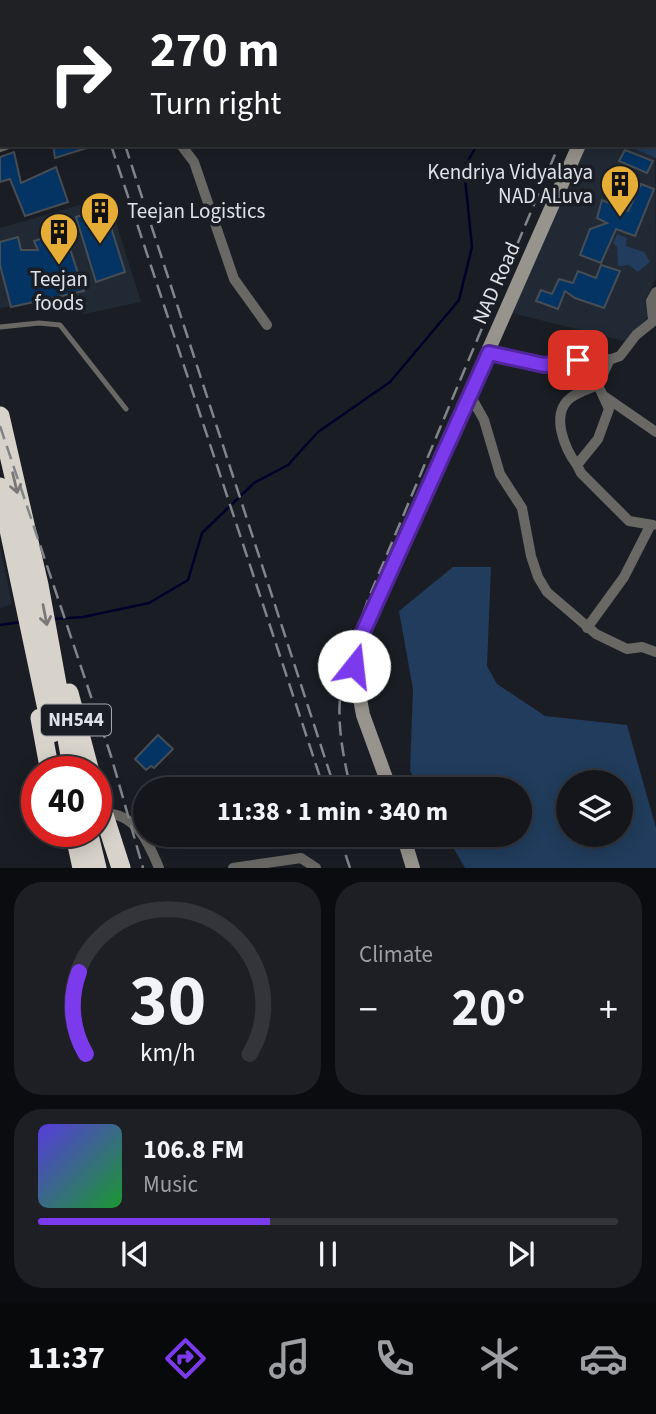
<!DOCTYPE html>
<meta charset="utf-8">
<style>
:root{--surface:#14161b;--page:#1d1f24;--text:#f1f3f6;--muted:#9d9fa3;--line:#33353a;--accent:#7c3aed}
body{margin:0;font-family:"Source Sans 3",sans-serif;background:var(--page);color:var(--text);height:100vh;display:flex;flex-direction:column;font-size:26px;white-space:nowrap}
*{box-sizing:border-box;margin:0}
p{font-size:23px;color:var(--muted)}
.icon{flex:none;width:38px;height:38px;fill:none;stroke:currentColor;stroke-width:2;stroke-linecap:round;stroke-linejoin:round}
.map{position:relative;height:868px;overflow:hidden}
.sheet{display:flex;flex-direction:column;gap:14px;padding:14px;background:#0b0c0f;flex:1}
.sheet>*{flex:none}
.top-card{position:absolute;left:0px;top:0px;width:656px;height:147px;box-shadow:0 4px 18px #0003,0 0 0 2px var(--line);background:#202124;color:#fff;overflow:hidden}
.buttons{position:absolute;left:556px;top:770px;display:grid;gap:14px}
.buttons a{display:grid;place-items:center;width:77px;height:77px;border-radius:50%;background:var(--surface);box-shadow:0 4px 18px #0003,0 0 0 2px var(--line);font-size:35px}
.speed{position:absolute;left:21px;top:756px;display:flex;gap:14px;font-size:35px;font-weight:700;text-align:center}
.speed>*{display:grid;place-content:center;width:91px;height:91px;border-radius:50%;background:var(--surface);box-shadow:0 4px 18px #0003,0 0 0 2px var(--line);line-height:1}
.speed .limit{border:10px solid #d22;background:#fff;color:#111}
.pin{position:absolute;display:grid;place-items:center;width:60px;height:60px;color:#fff;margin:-30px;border-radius:14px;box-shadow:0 4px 10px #0006}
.me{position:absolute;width:77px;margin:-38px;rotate:16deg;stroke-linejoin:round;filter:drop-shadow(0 0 5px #0008)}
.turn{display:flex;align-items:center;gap:24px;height:147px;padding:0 35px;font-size:32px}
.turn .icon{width:91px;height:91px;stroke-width:2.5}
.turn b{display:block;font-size:49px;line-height:60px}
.big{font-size:52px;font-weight:700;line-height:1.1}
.sheet .card{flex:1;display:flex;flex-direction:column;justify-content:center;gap:10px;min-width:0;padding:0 24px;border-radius:28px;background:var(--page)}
.sheet .dial{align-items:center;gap:0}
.dial svg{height:182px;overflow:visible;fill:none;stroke:var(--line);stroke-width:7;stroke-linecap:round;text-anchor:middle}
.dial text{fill:var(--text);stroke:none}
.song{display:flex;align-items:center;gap:21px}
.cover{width:84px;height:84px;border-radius:10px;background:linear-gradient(135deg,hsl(250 70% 55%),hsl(130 70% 35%))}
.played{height:7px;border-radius:4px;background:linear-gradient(90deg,var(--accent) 40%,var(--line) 40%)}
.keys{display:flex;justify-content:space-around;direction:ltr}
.heat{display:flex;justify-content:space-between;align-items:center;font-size:38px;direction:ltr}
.sheet .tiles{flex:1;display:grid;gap:14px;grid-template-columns:1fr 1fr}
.card:last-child{grid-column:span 2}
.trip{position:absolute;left:133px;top:777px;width:399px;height:70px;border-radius:35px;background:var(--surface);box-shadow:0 4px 18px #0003,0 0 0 2px var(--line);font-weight:700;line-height:70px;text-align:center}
.tabs{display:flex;height:112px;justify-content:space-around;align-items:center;background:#08090b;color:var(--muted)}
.tabs .icon{width:49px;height:49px}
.tabs .on{color:var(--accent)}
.tabs b{font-size:32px;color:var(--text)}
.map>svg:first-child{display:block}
</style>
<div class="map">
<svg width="656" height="868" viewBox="0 0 656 868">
<rect width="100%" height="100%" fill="#1a1e24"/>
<g fill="#212934">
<polygon points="654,13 656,278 646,298 648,317 624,341 512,313 585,145 654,145"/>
<polygon points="108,197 141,302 84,314 62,300 0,308 0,228"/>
<polygon points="0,546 12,604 0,608"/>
</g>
<g fill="#213c5c" fill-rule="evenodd">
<polygon points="656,19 656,158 626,145 654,145"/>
<polygon points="617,234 627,238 626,246 644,252 650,262 638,272 629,265 618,266 617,247 613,243"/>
<path d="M 453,567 L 491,567 L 487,666 L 497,684 L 545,716 L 627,725 L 656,828 L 656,868 L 465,868 L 446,835 L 520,835 L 520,789 L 421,789 L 410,771 L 413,689 L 399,611 ZM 569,782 L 621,782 L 621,835 L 569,835 Z"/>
</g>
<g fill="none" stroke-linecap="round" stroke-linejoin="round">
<g stroke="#00002b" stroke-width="2.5">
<polyline points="593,2 594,0"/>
<polyline points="52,619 83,617 149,603 188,580 202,533 254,483 288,465 318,432 390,382 459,300 472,247 464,168 477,145"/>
<polyline points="0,625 21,622"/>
</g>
</g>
<g fill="#033464" stroke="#474d53" stroke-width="2">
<polygon points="53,145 90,145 90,147 55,158"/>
<polygon points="625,150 653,161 647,173 619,161"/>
<polygon points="14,152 21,183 56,167 68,202 25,216 10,179 0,182 0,157"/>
<polygon points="641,184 654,189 635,236 616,229 601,263 580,255 590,229 607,223 597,218 602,200 628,211"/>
<polygon points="105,208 125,272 96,282 76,217"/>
<polygon points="64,231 84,291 11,307 0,265 0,242 18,237 21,250 38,250 34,241"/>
<polygon points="601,265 620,271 604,308 575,298 565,291 558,309 536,301 541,290 552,294 559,279 573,283 578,271 596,278"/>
<polygon points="158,735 173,749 154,768 151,766 146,770 135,759"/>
</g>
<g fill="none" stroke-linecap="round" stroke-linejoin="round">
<polyline stroke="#7c8085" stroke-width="2" stroke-dasharray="3.5 3.5" stroke-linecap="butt" points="412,2 418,0"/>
<polyline stroke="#6a6865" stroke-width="5" points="0,327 39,323 60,325 126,409"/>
<g stroke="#6a6865" stroke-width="10">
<polyline points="137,0 138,2"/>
<polyline points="7,2 8,0"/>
<polyline points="0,24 2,19"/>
<polyline points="0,121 2,121"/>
<polyline points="181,145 194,162 234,279 267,325"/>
<polyline points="0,147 6,145"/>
<polyline points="653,319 651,301 656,292"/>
<polyline points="489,353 544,365 590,359 606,361 620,356 636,335 656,319"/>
<path d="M 598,385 C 589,389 574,393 567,401 C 552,418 565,449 577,465 L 598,439 L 609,409 L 598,385 L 610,359"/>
<polyline points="470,395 484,420 500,474 522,508 531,556 538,577 547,592 596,634 627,649 642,647 656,652"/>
<polyline points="604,396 656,432"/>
<polyline points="577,465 581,473 629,521 653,525"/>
<polyline points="587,628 624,577 650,526"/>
<path d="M 104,813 C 136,814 148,841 159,868"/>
<polyline points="233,868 301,858 316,868"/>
</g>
<g stroke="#97938d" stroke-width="14">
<polyline points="638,2 639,0"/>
<polyline points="390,789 363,715 354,666 364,632 579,145"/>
<polyline points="403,835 413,868"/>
</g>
<g stroke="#d8d3ca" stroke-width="19">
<polyline points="0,416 39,585 73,772"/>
<polyline points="0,487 52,733"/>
<polyline points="69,693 90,772"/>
<polyline points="40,718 50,772"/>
<polyline points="96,790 121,868"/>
<polyline points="74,831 82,868"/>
<polyline points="88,831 97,868"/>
</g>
<g stroke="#81858a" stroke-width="2.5" stroke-dasharray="14 7" stroke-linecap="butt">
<polyline points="76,0 77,2"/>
<polyline points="619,2 620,0"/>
<polyline points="111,145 324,789"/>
<polyline points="125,145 335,789"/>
<polyline points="0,426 111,756 143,868"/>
<path d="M 348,777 C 330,696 342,672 369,597 L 559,145"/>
<polyline points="339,835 350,868"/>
</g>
</g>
<defs><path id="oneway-shaft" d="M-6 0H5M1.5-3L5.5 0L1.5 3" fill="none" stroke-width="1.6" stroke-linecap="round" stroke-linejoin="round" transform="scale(1.75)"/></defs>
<g stroke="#797877">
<use href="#oneway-shaft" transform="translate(15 483) rotate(77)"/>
<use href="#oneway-shaft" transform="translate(45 615) rotate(79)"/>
</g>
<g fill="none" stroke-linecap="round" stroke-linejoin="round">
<g stroke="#51269a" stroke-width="18">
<polyline id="route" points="354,666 363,632 489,353 544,365 578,360"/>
</g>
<use href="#route" stroke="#7c3aed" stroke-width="12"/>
</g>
<defs>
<g id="building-pin" transform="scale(2.0125)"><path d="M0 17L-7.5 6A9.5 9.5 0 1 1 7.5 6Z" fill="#e5ad35" stroke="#1a1e24"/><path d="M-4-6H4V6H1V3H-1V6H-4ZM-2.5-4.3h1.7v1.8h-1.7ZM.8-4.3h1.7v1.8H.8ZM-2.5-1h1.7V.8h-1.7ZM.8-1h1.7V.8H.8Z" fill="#111"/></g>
</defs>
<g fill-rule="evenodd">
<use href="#building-pin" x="620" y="184"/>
<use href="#building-pin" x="100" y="211"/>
<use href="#building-pin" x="59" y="232"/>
</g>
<g text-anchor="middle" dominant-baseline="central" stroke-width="7" stroke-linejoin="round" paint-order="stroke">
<rect fill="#1a1e24" stroke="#a3a7ac" stroke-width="2" x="41" y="704.5" width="70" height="31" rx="5"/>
<g font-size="19" font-weight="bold" fill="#dee2e6">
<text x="76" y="720">NH544</text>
</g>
<g font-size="21" fill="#dee2e6" stroke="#1a1e24" text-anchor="end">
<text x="593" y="172">Kendriya Vidyalaya<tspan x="593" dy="24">NAD ALuva</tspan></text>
<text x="127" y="211" text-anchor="start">Teejan Logistics</text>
<text x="59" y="279" text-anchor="middle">Teejan<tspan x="59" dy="24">foods</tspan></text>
</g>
<g font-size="21" fill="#dee2e6" stroke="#1a1e24">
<text transform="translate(496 283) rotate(-66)">NAD Road</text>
</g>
</g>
</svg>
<div class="buttons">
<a><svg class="icon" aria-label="layers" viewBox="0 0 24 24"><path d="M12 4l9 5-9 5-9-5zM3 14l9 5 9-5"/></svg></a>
</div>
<div class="speed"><div class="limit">40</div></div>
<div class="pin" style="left:578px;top:360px;background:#d93025"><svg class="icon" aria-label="arrive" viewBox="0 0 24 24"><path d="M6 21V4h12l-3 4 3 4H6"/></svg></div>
<svg class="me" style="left:354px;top:666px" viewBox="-20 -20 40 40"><circle r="19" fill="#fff"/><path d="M0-13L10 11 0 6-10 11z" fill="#7c3aed"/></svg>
<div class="trip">11:38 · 1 min · 340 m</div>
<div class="top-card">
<div class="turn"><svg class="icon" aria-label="right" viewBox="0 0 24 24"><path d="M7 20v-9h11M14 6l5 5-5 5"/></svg><div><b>270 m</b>Turn right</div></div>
</div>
</div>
<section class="sheet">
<div class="tiles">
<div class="card dial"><svg viewBox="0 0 100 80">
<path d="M14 69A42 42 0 1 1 86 69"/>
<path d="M14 69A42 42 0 0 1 11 33" stroke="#7c3aed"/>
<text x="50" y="56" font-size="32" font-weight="700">30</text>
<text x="50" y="72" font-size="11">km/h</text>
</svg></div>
<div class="card"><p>Climate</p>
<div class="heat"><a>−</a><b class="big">20°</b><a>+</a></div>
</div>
<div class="card">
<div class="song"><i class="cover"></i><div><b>106.8 FM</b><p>Music</p></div></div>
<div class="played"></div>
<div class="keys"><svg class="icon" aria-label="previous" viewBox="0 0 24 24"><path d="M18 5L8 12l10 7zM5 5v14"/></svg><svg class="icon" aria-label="pause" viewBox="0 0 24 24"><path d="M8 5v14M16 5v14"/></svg><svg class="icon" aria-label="next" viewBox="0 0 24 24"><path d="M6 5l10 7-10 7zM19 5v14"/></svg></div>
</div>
</div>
</section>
<nav class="tabs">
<b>11:37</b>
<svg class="icon on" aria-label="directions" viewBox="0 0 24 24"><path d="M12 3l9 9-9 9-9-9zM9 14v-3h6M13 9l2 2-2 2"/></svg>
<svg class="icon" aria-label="music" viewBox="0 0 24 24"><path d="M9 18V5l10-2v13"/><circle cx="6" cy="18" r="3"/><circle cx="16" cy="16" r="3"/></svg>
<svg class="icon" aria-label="phone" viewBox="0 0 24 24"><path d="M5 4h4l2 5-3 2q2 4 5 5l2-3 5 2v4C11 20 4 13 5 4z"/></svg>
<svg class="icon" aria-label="climate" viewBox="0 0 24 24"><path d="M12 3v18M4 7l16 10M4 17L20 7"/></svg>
<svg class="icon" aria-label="car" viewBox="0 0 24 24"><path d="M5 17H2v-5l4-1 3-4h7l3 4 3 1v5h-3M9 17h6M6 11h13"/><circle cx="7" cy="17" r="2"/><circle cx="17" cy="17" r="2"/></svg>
</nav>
